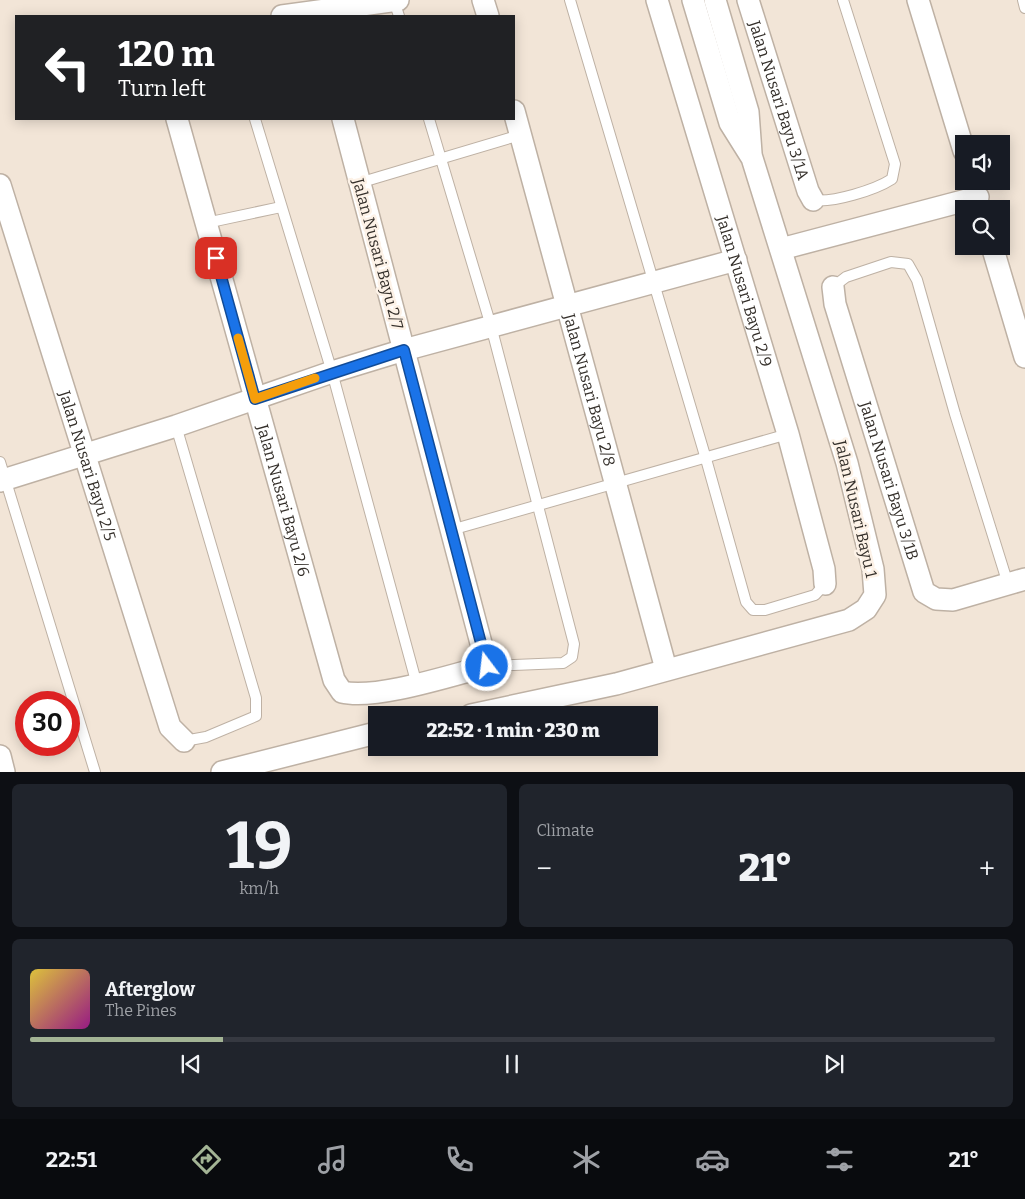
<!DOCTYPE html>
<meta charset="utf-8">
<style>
:root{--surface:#171b24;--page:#20242c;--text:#f1f3f6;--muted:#9ea1a6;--line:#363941;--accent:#a3b495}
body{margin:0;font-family:Bitter,serif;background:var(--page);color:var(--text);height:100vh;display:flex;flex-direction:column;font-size:19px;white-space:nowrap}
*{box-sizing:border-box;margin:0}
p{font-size:16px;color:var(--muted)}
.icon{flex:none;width:28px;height:28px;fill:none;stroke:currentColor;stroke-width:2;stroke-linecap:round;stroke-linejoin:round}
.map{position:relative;height:772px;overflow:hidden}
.drawer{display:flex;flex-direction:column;gap:12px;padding:12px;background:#0d0f14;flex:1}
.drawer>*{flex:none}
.top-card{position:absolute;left:15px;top:15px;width:500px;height:105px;border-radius:0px;box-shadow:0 2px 12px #0003;background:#202124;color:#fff;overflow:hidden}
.buttons{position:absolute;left:955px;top:135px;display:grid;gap:10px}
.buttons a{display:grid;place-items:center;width:55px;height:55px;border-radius:0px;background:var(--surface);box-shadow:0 2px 12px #0003;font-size:25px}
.speed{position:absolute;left:15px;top:691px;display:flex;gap:10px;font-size:25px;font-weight:700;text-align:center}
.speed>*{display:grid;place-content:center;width:65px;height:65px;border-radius:50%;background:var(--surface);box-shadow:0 2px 12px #0003;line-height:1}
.speed .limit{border:8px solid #d22;background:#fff;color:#111}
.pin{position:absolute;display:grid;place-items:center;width:42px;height:42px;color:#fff;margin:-21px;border-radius:10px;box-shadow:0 2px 8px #0006}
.me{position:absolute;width:55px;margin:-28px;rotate:345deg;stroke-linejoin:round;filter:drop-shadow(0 0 4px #0008)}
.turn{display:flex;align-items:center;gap:18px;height:105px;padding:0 20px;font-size:22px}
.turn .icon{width:65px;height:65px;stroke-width:2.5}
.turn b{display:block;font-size:35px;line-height:42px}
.big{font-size:38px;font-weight:800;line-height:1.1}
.drawer .widget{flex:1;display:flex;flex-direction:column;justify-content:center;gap:8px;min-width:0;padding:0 18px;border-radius:8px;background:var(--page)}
.drawer .dial{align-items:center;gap:0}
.dial b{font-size:65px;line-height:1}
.song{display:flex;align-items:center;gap:15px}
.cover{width:60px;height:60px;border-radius:8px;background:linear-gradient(135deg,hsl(50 70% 55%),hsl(310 70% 35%))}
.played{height:5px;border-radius:2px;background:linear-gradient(90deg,var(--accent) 20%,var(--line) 20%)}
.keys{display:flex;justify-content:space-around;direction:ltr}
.heat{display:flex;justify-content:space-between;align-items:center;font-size:28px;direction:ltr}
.drawer .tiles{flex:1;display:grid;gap:12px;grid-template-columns:1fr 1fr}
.widget:last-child{grid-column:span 2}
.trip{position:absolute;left:368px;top:706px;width:290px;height:50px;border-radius:0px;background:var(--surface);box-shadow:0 2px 12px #0003;font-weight:800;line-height:50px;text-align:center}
.dock{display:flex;height:80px;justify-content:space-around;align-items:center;background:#090b0e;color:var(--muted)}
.dock .icon{width:35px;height:35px}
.dock .active{color:var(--accent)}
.dock b{font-size:22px;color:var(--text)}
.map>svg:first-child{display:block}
</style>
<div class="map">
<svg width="1025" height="772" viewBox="0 0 1025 772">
<rect width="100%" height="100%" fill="#f2e5d7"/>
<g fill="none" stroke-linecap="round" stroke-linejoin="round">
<g stroke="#beb1a4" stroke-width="12">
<g id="service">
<polyline points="570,0 706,459 746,602 753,610 765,610 815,595 825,584"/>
<polyline points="1023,0 1025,8"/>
<polyline points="394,1 399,16"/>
<polyline points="255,119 332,372 417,685"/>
<polyline points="429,119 491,326 574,644 572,657 563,663 487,666"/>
<polyline points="359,183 520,135"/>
<path d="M 813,200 C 833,203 875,190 892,179 L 895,164 L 843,0"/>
<polyline points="206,223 281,207"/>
<polyline points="833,287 846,277 891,262 908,264 917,280 955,414 1008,584"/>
<polyline points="176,426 256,698 256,716 206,737 184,741"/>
<polyline points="0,462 95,772"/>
<polyline points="451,530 788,434"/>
</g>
</g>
<g stroke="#beb1a4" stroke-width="24">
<g id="minor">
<polyline points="483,0 488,16"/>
<path id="s1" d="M 657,0 L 788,434 L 824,569 L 825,584"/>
<polyline points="715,0 748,112 751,153"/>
<path id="s2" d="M 748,0 L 808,191 L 813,200"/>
<polyline points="918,0 964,151"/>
<polyline points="282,16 398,0"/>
<path id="s3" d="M 514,111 L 666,669"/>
<path id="s4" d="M 177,119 L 334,680 L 342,692 C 376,700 452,675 487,666 L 343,119"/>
<path id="s5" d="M 0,185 L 170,727 L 184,741"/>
<polyline points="992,246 1025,357"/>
<polyline points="781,249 978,197"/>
<path id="s6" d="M 833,287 L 835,304 L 924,592 L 936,599 L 953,600 L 1025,579"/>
<polyline points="0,481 176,426 332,372 404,350 736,260"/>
<polyline points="471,715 616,684 849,620 866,609 875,595 873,569 847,463 752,158 730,123 693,0"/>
<polyline points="0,756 4,772"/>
<polyline points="222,772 376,733"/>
</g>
</g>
<use href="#service" stroke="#fff" stroke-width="10"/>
<use href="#minor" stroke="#fff" stroke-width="21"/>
</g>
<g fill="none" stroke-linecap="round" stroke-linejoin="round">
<g stroke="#114b97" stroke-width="12">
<polyline id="route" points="216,258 255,399 404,350 487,666"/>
</g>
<use href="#route" stroke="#1a73e8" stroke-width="9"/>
<polyline stroke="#f59e0b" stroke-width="9" points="238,338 255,399 315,378"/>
</g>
<g text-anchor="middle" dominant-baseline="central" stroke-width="5" stroke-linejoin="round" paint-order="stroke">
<g font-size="16" fill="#342f2a" stroke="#fdf2e7">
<text stroke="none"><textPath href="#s2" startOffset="105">Jalan Nusari Bayu 3/1A</textPath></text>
<text transform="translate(378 254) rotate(75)">Jalan Nusari Bayu 2/7</text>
<text stroke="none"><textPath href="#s1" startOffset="304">Jalan Nusari Bayu 2/9</textPath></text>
<text stroke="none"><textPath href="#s3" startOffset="289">Jalan Nusari Bayu 2/8</textPath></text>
<text stroke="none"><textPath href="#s5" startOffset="294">Jalan Nusari Bayu 2/5</textPath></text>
<text stroke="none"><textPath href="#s6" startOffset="202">Jalan Nusari Bayu 3/1B</textPath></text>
<text stroke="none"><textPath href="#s4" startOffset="396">Jalan Nusari Bayu 2/6</textPath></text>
<text transform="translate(856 509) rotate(77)">Jalan Nusari Bayu 1</text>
</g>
</g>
</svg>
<div class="buttons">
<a><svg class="icon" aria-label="sound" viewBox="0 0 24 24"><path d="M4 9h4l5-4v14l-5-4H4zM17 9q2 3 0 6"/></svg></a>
<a><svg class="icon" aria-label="search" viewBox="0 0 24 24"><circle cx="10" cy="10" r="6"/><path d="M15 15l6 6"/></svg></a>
</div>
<div class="speed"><div class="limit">30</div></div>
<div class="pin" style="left:216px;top:258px;background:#d93025"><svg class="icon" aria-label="arrive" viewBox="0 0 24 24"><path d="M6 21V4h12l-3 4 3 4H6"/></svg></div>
<svg class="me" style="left:487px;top:666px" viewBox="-20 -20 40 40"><circle r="17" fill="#1a73e8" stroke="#fff" stroke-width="3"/><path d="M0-11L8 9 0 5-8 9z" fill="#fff"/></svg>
<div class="trip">22:52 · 1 min · 230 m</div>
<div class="top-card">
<div class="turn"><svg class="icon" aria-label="left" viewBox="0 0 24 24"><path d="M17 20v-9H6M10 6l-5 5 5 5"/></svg><div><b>120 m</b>Turn left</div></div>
</div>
</div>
<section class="drawer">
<div class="tiles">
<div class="widget dial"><b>19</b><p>km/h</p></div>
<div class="widget"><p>Climate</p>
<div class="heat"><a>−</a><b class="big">21°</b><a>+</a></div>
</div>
<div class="widget">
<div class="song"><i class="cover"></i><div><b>Afterglow</b><p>The Pines</p></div></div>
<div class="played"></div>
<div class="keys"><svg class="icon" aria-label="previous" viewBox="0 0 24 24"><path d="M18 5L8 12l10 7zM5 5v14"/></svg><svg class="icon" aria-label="pause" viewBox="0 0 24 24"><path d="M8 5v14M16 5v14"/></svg><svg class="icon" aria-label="next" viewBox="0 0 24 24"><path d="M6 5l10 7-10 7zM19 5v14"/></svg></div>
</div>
</div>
</section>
<nav class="dock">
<b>22:51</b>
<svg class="icon active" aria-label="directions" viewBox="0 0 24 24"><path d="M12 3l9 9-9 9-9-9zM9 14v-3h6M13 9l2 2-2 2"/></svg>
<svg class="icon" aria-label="music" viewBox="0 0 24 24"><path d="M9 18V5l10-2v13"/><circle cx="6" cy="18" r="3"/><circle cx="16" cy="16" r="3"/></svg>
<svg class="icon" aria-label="phone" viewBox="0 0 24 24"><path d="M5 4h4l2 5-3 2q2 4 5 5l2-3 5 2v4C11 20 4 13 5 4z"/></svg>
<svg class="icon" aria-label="climate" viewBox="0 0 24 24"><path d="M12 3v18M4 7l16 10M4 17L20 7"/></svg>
<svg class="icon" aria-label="car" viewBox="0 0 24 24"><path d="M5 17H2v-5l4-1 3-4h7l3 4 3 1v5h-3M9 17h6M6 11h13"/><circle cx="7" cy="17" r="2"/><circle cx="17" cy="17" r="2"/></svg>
<svg class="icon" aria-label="filters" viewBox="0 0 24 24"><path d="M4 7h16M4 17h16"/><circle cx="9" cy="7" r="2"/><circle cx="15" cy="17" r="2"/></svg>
<b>21°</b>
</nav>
